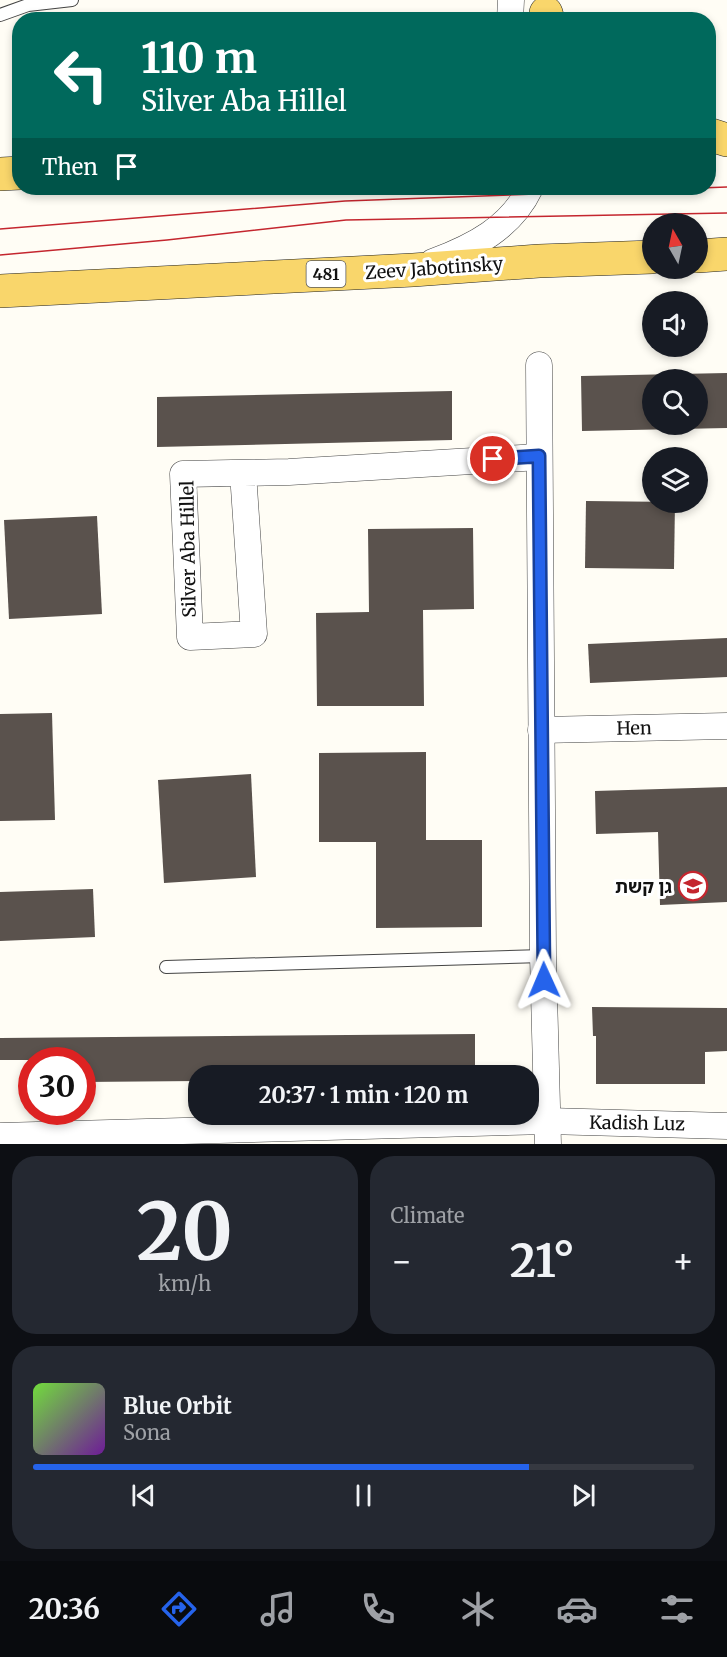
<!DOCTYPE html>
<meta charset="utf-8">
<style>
:root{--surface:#171b24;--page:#242831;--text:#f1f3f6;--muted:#9ea1a6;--line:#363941;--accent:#2563eb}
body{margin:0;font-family:Merriweather,"Noto Sans Hebrew",serif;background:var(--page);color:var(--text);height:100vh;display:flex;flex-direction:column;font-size:22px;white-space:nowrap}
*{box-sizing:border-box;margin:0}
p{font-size:20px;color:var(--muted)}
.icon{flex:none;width:33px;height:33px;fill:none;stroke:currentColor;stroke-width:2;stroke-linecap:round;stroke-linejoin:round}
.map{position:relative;height:1144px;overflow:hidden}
.panel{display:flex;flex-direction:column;gap:12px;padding:12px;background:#0d0f14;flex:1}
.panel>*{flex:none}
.hud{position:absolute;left:12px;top:12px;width:704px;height:183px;border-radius:24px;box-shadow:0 3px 9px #0003;background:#00695c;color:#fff;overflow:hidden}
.needle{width:39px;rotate:351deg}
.buttons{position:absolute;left:642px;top:213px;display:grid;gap:12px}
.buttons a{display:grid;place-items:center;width:66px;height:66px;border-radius:50%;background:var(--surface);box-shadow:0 3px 9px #0003;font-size:30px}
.speed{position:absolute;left:18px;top:1047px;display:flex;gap:12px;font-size:30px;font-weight:700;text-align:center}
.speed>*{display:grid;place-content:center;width:78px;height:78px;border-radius:50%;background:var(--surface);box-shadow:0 3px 9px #0003;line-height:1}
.speed .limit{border:9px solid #d22;background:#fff;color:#111}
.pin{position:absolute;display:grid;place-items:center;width:51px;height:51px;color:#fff;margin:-26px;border:3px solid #fff;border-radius:50%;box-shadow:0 2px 6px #0007}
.me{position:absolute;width:66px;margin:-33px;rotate:359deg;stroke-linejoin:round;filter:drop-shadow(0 0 4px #0008)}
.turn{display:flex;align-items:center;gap:21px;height:126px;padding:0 30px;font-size:27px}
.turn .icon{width:78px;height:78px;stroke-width:2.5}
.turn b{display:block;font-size:42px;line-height:51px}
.then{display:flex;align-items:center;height:57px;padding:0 30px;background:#0003;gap:12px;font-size:22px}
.big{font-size:45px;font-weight:700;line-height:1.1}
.panel .widget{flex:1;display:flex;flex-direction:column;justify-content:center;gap:9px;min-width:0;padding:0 21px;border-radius:24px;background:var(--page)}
.panel .dial{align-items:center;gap:0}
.dial b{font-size:78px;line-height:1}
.song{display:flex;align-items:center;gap:18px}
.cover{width:72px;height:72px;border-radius:9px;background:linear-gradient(135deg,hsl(100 70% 55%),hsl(280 70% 35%))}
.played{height:6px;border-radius:3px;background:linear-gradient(90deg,var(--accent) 75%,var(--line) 75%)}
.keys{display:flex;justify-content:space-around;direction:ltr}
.heat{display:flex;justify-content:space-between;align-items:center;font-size:33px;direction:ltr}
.panel .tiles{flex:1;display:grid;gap:12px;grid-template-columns:1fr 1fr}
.widget:last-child{grid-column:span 2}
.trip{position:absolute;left:188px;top:1065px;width:351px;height:60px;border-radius:24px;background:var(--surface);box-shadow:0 3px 9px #0003;font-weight:700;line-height:60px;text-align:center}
.menu{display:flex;height:96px;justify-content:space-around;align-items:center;background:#090b0e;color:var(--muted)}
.menu .icon{width:42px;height:42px}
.menu .on{color:var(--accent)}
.menu b{font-size:27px;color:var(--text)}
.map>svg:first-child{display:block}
</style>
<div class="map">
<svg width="727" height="1144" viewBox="0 0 727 1144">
<rect width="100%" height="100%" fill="#fffdf5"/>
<g fill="#5a524d" fill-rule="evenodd">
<path d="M 727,373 L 727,428 L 582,431 L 581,376 ZM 652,380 L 698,380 L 698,424 L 652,424 Z"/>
<polygon points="452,391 452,440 157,447 157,397"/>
<polygon points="586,501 675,502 674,569 585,568"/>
<polygon points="97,516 102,614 9,619 4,520"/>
<polygon points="473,528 474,609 423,610 424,706 317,706 316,613 369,612 368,529"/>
<polygon points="727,638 727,677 590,683 588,644"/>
<polygon points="52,713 55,820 0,821 0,714"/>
<polygon points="426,752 426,840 482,840 482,927 376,928 376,842 319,842 319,753"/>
<polygon points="251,774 256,877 164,883 158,780"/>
<polygon points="727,787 727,902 660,905 658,832 596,834 595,791"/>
<polygon points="93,889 95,937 0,941 0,892"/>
<polygon points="592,1007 727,1008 727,1051 705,1052 705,1084 596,1084 596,1036 593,1036"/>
<polygon points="475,1034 475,1076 198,1076 198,1081 82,1082 82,1060 0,1060 0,1038"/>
</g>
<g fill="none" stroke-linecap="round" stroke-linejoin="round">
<g stroke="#444" stroke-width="14">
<g id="lane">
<polyline points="0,15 28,5 72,0"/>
<polyline points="166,967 543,956"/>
</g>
</g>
<g stroke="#444" stroke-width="27">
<g id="street">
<polyline points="510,20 511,0"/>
<path d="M 433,262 C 473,247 511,228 530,188"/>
<polyline points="539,365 543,956 548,1144"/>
<polyline points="243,473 254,634 190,637 183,474 289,472 539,457"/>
<polyline points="541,730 727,726"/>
<polyline points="0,1136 548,1121 727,1126"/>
</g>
</g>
<g stroke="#222" stroke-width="34">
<g id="primary">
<polyline points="546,13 548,20"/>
<polyline points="708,134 727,140"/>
<polyline points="0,174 20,173"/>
<polyline points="698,256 727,254"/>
<polyline points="0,291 413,270 539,261 652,257"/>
</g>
</g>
<use href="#lane" stroke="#fff" stroke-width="12"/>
<use href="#street" stroke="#fff" stroke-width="26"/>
<use href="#primary" stroke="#f9d66b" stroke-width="33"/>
<g stroke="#c4262e" stroke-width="1.5">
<polyline points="0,229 345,201 727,187"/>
<polyline points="0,255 167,240 346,220 727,213"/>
</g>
</g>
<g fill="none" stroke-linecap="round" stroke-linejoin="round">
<g stroke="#184099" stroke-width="15">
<polyline id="route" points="493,459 539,456 544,980"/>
</g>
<use href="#route" stroke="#2563eb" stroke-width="10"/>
</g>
<defs>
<g id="school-ring" transform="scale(1.5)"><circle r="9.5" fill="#fff" stroke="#c4262e" stroke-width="1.5"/><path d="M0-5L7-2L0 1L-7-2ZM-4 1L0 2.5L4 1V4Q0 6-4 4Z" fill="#c4262e"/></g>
</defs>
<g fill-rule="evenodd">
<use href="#school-ring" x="693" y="886"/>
</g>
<g text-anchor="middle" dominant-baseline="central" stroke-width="6" stroke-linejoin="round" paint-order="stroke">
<rect fill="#fff" stroke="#585858" stroke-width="1.5" x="306.5" y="261" width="39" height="26" rx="4.5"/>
<g font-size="16" font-weight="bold" fill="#111">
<text x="326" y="274">481</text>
</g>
<g font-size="18" fill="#111" stroke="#fff">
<text transform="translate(434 268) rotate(-4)">Zeev Jabotinsky</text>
<text transform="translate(188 549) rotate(-91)">Silver Aba Hillel</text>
<text transform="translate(634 728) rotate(-1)">Hen</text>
<text transform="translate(637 1123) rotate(1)">Kadish Luz</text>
</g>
<g font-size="18" font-weight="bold" fill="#111" stroke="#fff" text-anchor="end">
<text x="672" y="886">גן קשת</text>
</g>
</g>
</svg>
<div class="buttons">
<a><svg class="needle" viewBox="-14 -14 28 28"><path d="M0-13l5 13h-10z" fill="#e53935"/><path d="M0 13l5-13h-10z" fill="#9ea1a6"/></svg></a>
<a><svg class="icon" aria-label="sound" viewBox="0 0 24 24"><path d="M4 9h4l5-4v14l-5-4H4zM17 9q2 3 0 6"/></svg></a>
<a><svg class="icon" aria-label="search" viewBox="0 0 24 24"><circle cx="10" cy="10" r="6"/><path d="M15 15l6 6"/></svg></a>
<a><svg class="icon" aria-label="layers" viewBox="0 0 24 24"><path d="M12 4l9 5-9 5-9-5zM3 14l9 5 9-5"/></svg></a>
</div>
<div class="speed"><div class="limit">30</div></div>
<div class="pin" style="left:493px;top:459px;background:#d93025"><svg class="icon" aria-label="arrive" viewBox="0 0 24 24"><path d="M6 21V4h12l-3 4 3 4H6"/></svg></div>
<svg class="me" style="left:544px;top:980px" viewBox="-20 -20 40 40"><path d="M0-17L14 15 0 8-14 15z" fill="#2563eb" stroke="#fff" stroke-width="4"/></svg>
<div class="trip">20:37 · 1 min · 120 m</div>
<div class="hud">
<div class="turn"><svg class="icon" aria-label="left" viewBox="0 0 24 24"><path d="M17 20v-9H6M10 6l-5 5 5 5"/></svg><div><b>110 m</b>Silver Aba Hillel</div></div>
<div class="then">Then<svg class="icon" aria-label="arrive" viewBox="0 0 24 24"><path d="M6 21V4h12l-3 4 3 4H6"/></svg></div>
</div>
</div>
<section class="panel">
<div class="tiles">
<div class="widget dial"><b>20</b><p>km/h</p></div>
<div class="widget"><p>Climate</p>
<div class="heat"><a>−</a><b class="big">21°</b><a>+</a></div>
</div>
<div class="widget">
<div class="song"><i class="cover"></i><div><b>Blue Orbit</b><p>Sona</p></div></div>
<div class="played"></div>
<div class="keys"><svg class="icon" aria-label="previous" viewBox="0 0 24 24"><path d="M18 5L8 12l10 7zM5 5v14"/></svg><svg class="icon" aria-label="pause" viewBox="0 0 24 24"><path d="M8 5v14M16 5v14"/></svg><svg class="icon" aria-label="next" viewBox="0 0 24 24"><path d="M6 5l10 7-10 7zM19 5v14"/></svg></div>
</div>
</div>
</section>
<nav class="menu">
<b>20:36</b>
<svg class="icon on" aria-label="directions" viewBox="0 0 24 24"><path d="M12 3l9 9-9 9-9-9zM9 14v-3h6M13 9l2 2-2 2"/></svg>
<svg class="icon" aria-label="music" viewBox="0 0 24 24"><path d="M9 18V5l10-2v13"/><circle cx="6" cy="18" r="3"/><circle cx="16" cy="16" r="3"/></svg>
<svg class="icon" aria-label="phone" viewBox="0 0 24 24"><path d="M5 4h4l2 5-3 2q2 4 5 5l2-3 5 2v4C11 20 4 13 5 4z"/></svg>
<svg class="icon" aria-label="climate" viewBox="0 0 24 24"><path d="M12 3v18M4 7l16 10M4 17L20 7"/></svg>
<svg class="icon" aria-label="car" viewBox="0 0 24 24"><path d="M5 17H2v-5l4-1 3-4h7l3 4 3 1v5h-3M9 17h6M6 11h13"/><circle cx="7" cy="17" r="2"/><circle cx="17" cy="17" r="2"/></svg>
<svg class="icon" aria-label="filters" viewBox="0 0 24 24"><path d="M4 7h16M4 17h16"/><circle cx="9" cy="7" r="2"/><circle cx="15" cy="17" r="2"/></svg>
</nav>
